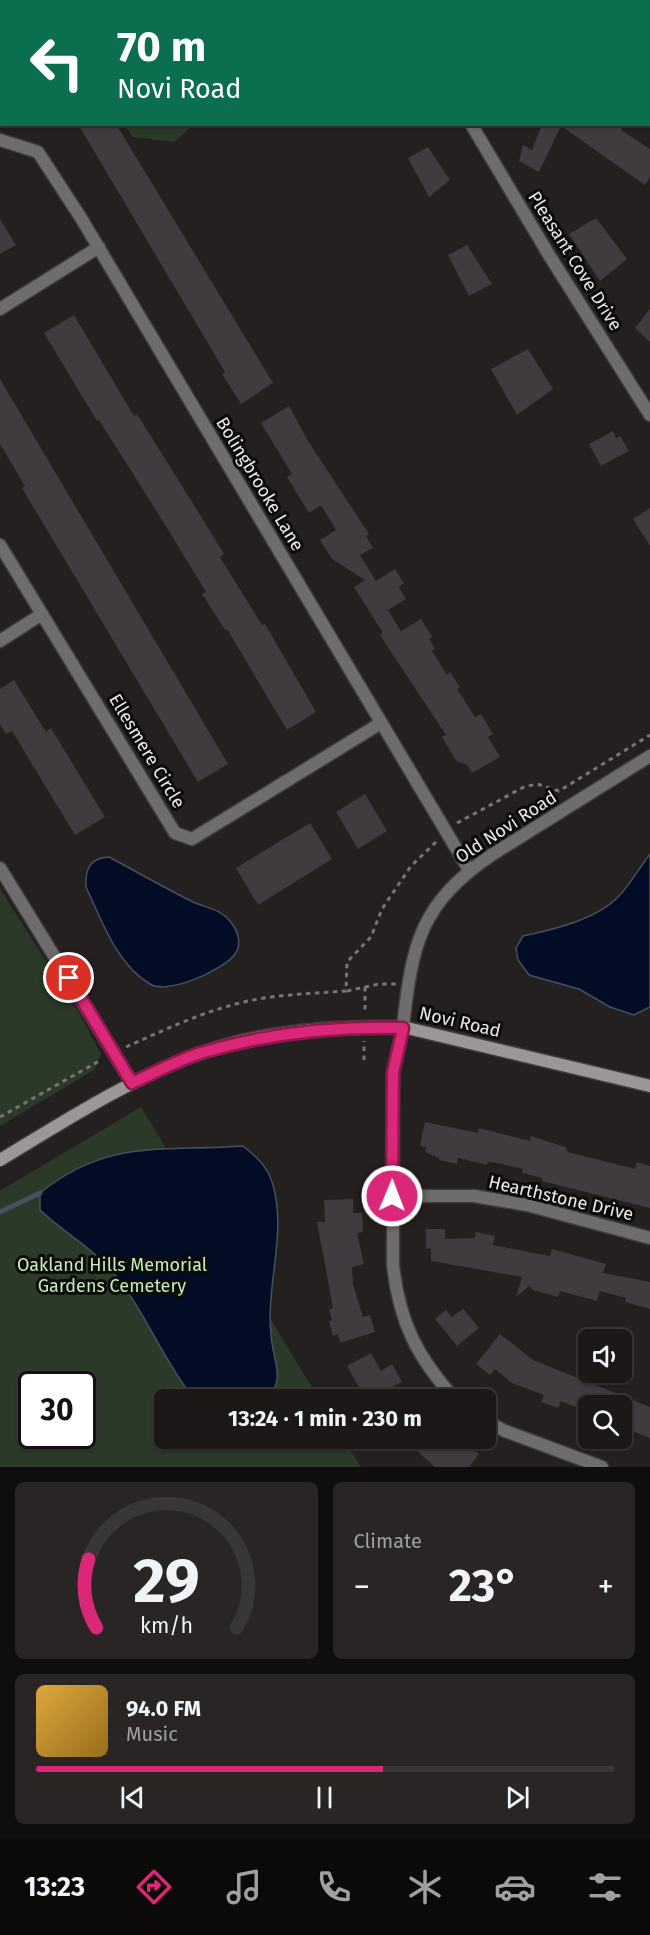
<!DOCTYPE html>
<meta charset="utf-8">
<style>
:root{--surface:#1b1817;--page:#282524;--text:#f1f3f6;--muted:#a0a0a1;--line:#393736;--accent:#db2777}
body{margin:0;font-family:"Fira Sans",sans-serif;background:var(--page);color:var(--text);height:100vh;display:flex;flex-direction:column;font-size:22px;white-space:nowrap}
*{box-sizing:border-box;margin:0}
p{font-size:20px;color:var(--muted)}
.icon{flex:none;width:33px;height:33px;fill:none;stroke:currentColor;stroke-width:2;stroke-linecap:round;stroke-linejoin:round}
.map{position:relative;height:1467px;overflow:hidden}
.sheet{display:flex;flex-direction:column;gap:15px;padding:15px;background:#0f0d0d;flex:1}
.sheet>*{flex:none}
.banner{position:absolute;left:0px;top:0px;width:651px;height:126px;box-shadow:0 2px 4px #0004,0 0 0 2px var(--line);background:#0b6e4f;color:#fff;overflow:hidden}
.fabs{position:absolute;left:578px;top:1329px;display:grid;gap:12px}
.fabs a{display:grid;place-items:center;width:54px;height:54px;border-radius:9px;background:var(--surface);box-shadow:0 2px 4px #0004,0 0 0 2px var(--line);font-size:30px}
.speed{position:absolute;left:18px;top:1371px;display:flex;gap:12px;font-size:30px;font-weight:700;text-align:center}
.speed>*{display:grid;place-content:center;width:78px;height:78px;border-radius:50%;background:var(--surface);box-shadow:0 2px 4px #0004,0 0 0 2px var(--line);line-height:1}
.speed .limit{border:3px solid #111;border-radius:9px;background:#fff;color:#111}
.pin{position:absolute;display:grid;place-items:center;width:51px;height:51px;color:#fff;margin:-26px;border:3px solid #fff;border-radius:50%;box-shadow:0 2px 6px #0007}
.me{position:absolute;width:66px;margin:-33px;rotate:1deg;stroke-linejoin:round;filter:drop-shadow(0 0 4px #0008)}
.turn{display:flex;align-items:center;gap:21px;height:126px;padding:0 18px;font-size:27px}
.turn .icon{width:78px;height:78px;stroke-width:2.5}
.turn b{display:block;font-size:42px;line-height:51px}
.big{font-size:45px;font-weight:700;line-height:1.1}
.sheet .card{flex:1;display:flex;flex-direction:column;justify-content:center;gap:9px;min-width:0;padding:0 21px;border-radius:9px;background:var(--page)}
.sheet .dial{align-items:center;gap:0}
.dial svg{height:156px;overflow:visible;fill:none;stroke:var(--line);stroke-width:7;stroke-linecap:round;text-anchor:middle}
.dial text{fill:var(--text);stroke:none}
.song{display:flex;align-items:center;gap:18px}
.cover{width:72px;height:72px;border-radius:9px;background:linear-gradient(135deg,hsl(40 70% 55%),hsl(40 70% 35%))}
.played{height:6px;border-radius:3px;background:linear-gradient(90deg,var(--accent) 60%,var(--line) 60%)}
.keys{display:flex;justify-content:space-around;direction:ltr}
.heat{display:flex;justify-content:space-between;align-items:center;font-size:33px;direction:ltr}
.sheet .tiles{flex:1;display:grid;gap:15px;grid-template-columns:1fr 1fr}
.card:last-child{grid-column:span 2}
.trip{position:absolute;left:154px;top:1389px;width:342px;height:60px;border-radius:9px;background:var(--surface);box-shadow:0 2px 4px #0004,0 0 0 2px var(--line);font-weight:700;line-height:60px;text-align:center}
.menu{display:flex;height:96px;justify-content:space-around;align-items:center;background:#0b0a09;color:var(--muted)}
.menu .icon{width:42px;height:42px}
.menu .active{color:var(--accent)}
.menu b{font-size:27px;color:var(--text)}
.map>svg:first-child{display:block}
</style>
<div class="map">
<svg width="650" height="1467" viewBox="0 0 650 1467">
<rect width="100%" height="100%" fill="#24201f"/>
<g fill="#2b3a28" fill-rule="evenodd">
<polygon points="124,125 194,125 174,142 133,137"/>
<polygon points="0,889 79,1013 101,1054 94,1070 0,1126"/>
<path d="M 141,1107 L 319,1399 L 165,1400 L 165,1438 L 343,1439 L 361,1467 L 0,1467 L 0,1191 ZM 32,1384 L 82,1384 L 82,1436 L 32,1436 Z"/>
</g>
<g fill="#020d25" stroke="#484f5f" stroke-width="1.5">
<path d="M 650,854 L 650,1007 L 634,1015 L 610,1007 L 579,989 L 529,975 L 518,960 L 516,948 L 523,936 C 554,929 596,920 619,896 C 631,883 640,867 650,854 Z"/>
<path d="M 109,857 C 137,872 165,888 193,902 C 206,908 220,909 229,920 C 237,929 243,943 235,954 C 224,970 168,995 150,984 C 117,965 101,919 86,887 C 85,869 90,858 109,857 Z"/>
<path d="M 243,1146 C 257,1157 268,1167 273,1185 C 288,1239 262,1292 273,1349 C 277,1369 283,1383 266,1399 L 194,1399 C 162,1359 145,1310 111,1270 C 91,1247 62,1231 40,1210 L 40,1193 C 108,1138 163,1152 243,1146 Z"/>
</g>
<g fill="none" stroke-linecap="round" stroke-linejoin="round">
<polyline stroke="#484f5f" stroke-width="5" points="0,1212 40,1193"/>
</g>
<g fill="#3f3b3e">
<polygon points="78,124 116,124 273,383 241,404 222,374 225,372"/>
<polygon points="542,124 624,124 621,130 650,149 650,177 645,185 561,126 539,172 519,161 523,145 532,150"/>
<polygon points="428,147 450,180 429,197 408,158"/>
<polygon points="596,218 627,259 600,281 569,234"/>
<polygon points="0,219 16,245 0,254"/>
<polygon points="467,245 492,284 469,296 448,255"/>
<polygon points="650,309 650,342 635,328"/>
<polygon points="74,315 134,416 137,414 202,518 224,554 220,557 262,625 265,624 316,712 287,730 227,629 225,630 202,594 206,592 164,523 99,420 97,421 44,333"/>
<polygon points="528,349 553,389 517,415 491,369"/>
<polygon points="0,379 228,764 198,782 22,488 25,486 0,444"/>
<polygon points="289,406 308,441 369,534 366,536 373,548 360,555 376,581 395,569 404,583 399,587 406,599 388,610 401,631 421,619 432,637 429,639 435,649 432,651 447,675 450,672 460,687 457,689 475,717 481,714 493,734 488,737 500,757 472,773 467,765 456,761 442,737 446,735 380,635 383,633 354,587 365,580 332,559 320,540 336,530 321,505 309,513 287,477 292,474 261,423"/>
<polygon points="613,431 616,438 620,436 629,451 601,466 589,444"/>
<polygon points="650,508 650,546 633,519"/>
<polygon points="14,680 46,732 51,728 105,817 75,835 12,731 6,734 0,724 0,689"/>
<polygon points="365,794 387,831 358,849 336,812"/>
<polygon points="310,823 332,859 258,905 236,868"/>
<polygon points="425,1122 478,1133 479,1128 530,1141 531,1136 565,1147 568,1152 635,1169 637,1162 650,1166 650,1208 542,1181 542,1178 522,1173 523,1169 498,1163 488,1162 487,1165 458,1158 457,1164 439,1160 439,1158 425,1152 426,1147 420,1146"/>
<polygon points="353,1199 353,1213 362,1213 363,1232 357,1233 364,1264 352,1267 353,1284 363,1317 370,1315 375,1332 340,1343 338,1334 333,1336 329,1321 332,1320 329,1310 333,1308 317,1222 325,1222 324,1200"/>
<polygon points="426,1229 445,1229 445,1239 475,1238 476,1232 495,1236 493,1245 550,1256 552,1249 606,1264 603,1273 650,1282 650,1309 625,1302 626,1298 600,1291 597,1301 560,1291 558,1297 533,1290 529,1286 516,1297 522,1277 431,1261 431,1248 426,1249"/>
<polygon points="463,1309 479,1328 457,1346 435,1319 446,1310 452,1317"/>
<polygon points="500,1334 533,1360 650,1407 650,1438 622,1427 630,1406 588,1406 588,1412 561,1401 558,1408 541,1402 544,1395 512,1383 495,1369 490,1375 476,1364"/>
<polygon points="371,1353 381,1371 392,1364 402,1382 366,1400 347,1366"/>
<polygon points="403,1438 438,1438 454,1451 462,1441 479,1454 469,1467 435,1467"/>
</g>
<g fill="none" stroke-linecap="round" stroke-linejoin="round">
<g stroke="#403c3b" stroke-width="15">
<g id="minor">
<polyline points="396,0 397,2"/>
<polyline points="494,0 497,2"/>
<polyline points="471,124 549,255 650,415"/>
<polyline points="0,140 38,152 81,218 469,870"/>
<polyline points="0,309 99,247"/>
<polyline points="0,545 175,833 192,839 381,723"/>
<polyline points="0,641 42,614"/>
<polyline points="0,868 132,1083"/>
<path d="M 403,1027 L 393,1073 L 393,1265 C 399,1321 417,1358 456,1400"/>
<polyline points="392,1196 474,1196 527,1205 650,1238"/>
<polyline points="486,1421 505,1431 602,1467"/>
</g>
</g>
<g stroke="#403c3b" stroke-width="15">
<path id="tertiary" d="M 403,1027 C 412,944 420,903 493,854 L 650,756"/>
</g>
<g stroke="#403c3b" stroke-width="15">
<path id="secondary" d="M 0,1160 C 65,1121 129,1079 201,1053 C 264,1030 337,1026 403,1027 L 650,1086"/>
</g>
<g stroke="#777473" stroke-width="3" stroke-dasharray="4.5 4.5" stroke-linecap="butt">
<polyline points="457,823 524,787 537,784 559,791 650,735"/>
<polyline points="365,987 365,1013"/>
<polyline points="347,991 379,984 397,984"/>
<path d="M 126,1047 C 171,1027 214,1006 264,998 C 291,994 319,993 346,991 L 347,962 L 371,937 L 382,909 L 411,866 L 436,842"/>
<polyline points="364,1060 364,1041"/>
<polyline points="0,1117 101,1060"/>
</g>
<use href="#minor" stroke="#6e6c6c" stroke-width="12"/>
<use href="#tertiary" stroke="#6e6c6c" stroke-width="12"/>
<use href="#secondary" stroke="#9a9796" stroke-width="12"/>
</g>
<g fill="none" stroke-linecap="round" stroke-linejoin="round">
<g stroke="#8e194d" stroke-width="15">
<path id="route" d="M 69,978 L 132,1083 C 156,1072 180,1059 204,1052 C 270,1033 335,1026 403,1028 L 393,1073 L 392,1196"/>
</g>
<use href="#route" stroke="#db2777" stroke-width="10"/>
</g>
<g text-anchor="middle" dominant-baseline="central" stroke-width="6" stroke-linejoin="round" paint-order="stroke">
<g font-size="18" fill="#ebe8e7" stroke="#0c0b0a">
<text transform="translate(575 261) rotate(58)">Pleasant Cove Drive</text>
<text transform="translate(260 484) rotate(59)">Bolingbrooke Lane</text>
<text transform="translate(147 751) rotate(59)">Ellesmere Circle</text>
<text transform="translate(506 827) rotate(-33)">Old Novi Road</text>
<text transform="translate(460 1022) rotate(13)">Novi Road</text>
<text transform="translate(561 1198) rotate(13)">Hearthstone Drive</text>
</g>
<g font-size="18" fill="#c2efba" stroke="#0c0b0a">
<text x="112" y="1265">Oakland Hills Memorial<tspan x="112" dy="21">Gardens Cemetery</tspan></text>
</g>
</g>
</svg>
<div class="fabs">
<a><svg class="icon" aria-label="sound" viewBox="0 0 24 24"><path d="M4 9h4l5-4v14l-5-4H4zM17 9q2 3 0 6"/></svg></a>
<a><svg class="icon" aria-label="search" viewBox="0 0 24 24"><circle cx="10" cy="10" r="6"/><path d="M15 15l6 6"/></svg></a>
</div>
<div class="speed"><div class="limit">30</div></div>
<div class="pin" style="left:69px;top:978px;background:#d93025"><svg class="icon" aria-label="arrive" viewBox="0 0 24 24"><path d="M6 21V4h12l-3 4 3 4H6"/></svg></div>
<svg class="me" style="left:392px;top:1196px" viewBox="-20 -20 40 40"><circle r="17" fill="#db2777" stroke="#fff" stroke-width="3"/><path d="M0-11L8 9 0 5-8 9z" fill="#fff"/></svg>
<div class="trip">13:24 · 1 min · 230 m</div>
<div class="banner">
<div class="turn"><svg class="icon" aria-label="left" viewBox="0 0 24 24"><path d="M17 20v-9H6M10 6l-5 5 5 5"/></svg><div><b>70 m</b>Novi Road</div></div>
</div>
</div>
<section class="sheet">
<div class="tiles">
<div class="card dial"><svg viewBox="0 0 100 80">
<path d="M14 69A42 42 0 1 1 86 69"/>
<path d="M14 69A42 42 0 0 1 10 34" stroke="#db2777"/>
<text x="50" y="56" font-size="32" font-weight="700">29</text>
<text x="50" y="72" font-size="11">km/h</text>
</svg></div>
<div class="card"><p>Climate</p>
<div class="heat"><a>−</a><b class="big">23°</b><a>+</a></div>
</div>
<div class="card">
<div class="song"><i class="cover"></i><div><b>94.0 FM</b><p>Music</p></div></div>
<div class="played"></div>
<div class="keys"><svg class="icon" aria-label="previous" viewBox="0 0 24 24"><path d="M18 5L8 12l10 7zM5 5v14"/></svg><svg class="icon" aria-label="pause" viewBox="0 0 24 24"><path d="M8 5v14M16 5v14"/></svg><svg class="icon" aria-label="next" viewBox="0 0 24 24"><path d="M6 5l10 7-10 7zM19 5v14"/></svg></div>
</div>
</div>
</section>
<nav class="menu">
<b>13:23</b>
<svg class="icon active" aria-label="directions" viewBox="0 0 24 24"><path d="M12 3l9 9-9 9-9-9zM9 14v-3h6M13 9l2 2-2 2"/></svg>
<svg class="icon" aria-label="music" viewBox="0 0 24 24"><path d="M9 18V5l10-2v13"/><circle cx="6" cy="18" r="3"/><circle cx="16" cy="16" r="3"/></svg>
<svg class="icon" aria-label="phone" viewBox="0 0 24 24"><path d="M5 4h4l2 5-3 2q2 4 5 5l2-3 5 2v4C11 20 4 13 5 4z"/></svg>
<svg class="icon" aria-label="climate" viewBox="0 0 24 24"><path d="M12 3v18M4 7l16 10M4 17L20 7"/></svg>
<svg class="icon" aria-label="car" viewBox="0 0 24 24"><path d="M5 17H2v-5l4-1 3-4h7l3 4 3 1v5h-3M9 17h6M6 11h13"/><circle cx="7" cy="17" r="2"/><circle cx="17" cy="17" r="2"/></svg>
<svg class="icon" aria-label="filters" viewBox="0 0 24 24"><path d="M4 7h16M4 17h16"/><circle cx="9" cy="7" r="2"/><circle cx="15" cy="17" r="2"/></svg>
</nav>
